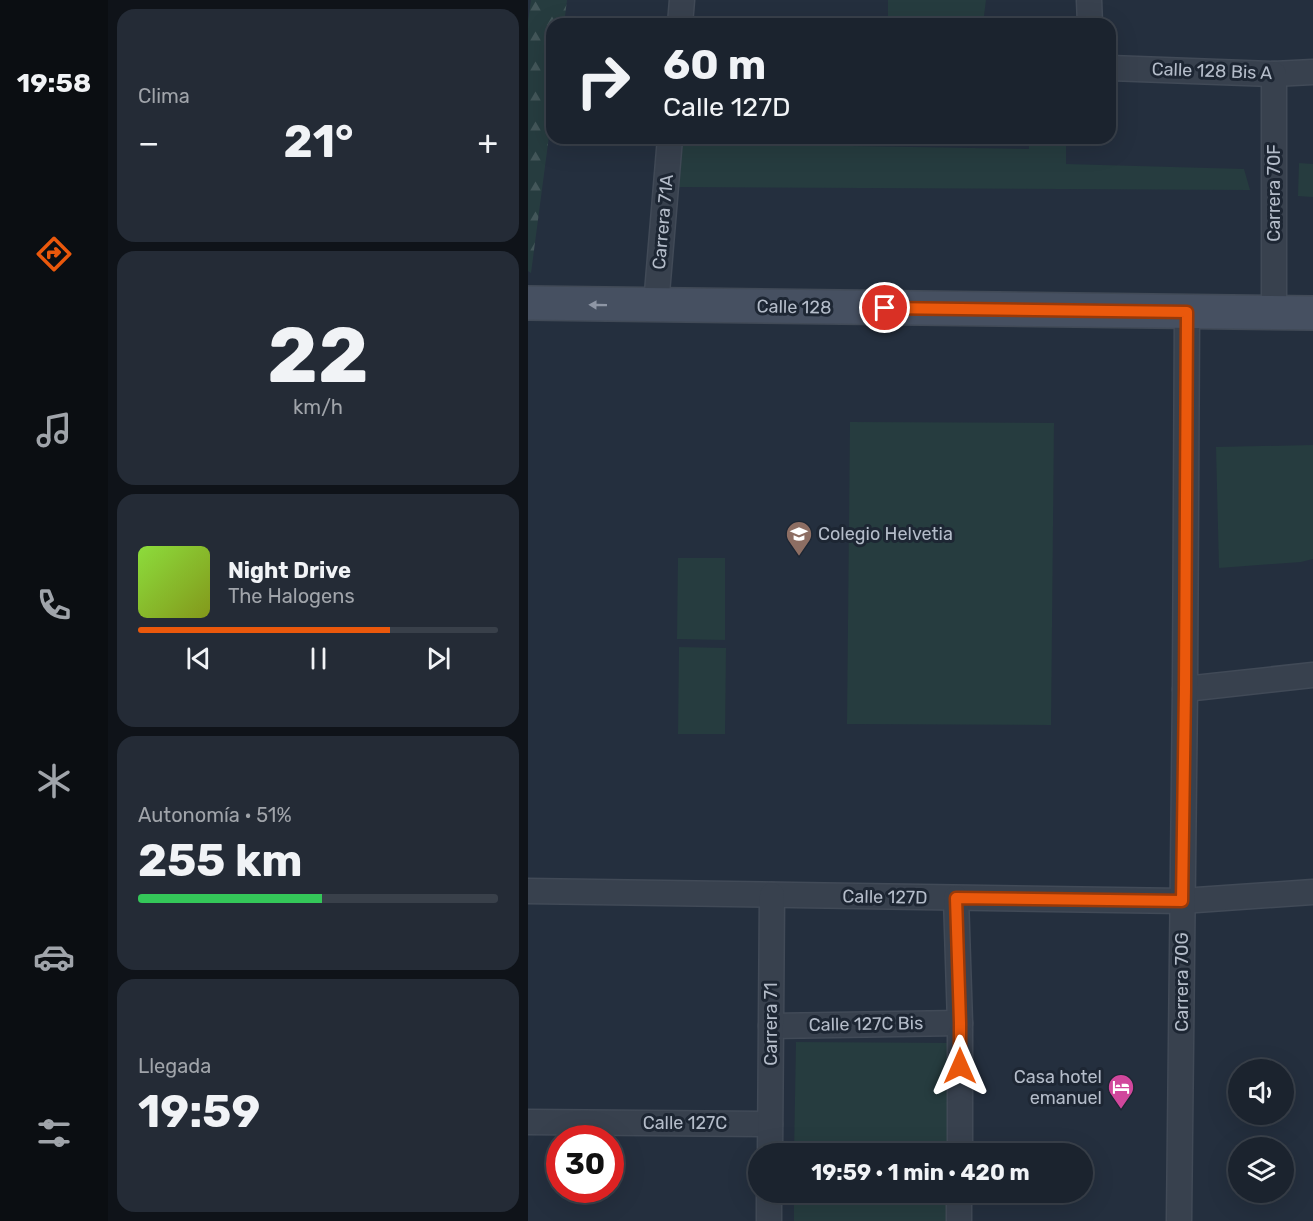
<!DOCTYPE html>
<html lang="es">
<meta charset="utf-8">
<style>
:root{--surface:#1b232e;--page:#242b36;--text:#f1f3f6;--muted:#a0a4aa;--line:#39404a;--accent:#ea580c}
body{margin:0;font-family:Rubik,sans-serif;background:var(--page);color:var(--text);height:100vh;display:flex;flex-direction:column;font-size:22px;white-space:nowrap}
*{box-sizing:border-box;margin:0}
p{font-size:20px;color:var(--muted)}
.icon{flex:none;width:33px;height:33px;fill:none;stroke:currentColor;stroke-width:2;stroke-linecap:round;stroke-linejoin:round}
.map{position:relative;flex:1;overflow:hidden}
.sheet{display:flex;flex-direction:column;gap:9px;padding:9px;background:#0f1319;width:420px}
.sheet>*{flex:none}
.banner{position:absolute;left:18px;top:18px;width:570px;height:126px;border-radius:18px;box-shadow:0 6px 24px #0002,0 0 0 2px var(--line);background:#1b232e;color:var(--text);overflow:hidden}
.fabs{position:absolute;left:700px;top:1059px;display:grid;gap:12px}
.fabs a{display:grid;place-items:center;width:66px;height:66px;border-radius:50%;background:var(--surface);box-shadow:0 6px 24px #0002,0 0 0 2px var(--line);font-size:30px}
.speed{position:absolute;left:18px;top:1125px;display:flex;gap:12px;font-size:30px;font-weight:700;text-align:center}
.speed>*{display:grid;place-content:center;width:78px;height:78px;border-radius:50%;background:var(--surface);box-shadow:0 6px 24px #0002,0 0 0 2px var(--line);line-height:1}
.speed .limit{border:9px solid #d22;background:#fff;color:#111}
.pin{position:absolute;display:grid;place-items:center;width:51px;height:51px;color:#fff;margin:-26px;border:3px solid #fff;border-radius:50%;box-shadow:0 2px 6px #0007}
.me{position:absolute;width:66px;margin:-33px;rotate:0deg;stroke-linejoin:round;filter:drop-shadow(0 0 4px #0008)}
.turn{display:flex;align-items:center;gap:21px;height:126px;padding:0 18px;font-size:27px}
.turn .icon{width:78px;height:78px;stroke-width:2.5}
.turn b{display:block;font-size:42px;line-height:51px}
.big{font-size:45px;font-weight:700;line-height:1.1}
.sheet .widget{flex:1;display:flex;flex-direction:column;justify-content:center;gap:9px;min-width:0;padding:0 21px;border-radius:18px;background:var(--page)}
.sheet .dial{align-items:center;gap:0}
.dial b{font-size:78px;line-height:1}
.song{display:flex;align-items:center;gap:18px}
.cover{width:72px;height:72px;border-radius:9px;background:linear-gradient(135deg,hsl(90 70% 55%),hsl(70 70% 35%))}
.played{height:6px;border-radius:3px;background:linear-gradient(90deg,var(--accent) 70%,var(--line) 70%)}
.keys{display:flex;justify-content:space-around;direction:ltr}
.heat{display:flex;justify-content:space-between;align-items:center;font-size:33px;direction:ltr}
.charge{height:9px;border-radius:4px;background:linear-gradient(90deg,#34c759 51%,var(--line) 0)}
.trip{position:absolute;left:220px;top:1143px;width:345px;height:60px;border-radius:30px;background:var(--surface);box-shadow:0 6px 24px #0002,0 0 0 2px var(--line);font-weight:700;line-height:60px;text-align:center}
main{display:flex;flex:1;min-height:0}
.menu{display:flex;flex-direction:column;width:108px;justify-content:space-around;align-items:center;background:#0b0e12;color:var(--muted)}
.menu .icon{width:42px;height:42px}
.menu .selected{color:var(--accent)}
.menu b{font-size:27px;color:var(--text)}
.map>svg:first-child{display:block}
</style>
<main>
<nav class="menu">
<b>19:58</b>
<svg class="icon selected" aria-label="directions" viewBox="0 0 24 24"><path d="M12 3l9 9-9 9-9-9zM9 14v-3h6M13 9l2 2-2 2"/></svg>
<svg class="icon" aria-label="music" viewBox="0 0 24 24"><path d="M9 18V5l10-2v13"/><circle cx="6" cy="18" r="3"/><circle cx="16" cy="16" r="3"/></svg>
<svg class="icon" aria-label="phone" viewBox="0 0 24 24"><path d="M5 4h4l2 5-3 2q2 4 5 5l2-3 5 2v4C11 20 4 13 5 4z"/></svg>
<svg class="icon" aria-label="climate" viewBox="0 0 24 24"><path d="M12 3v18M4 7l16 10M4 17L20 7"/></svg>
<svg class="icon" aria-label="car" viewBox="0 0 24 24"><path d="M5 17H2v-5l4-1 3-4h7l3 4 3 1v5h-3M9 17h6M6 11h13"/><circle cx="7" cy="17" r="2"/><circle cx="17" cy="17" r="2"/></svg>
<svg class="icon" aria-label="filters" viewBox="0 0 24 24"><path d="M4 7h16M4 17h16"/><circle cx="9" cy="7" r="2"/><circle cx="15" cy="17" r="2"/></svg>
</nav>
<section class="sheet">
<div class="widget"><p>Clima</p>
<div class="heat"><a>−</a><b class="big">21°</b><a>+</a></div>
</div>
<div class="widget dial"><b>22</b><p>km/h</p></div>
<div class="widget">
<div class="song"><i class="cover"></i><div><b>Night Drive</b><p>The Halogens</p></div></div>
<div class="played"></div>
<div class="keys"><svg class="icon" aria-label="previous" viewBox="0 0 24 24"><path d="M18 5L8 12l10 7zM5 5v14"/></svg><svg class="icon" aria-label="pause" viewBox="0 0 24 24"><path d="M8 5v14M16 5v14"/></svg><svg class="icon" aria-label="next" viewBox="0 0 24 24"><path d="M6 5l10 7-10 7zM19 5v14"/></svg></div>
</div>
<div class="widget"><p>Autonomía · 51%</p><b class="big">255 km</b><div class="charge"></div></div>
<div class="widget"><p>Llegada</p><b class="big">19:59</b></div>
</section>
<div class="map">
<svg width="785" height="1221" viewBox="0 0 785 1221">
<defs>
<pattern id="forest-firs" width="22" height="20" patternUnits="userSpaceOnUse" patternTransform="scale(1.5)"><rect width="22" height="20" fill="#263c3f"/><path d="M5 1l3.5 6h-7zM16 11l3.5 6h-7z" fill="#435659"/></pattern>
</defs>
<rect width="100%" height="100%" fill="#242f3e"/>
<polygon fill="url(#forest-firs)" points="3,0 39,0 36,24 24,24 24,113 3,273 0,271 0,22"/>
<g fill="#263c3f">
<polygon points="360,0 458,0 455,24 360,24"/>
<polygon points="501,138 538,138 538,164 716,169 722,190 148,187 153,143 501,149"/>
<polygon points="771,163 785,164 785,197 770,196"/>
<polygon points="322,422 526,423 523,725 319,724"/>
<polygon points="785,445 785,559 773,562 691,568 688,447"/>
<polygon points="150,558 197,558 197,640 149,639"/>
<polygon points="151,647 198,648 197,734 150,734"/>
<polygon points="268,1042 425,1043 423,1153 266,1154"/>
<polygon points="266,1193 423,1193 422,1221 266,1221"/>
</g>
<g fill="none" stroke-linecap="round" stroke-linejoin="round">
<g stroke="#414a57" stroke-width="27">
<g id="street">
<polyline points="561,0 562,24"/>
<polyline points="152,24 154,0"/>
<polyline points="582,68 746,74 785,72"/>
<polyline points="746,74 746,313"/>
<polyline points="128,305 142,138"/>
<polyline points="657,689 785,675"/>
<polyline points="0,891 654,901 785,892"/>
<polyline points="428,898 432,1023 432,1154"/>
<polyline points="243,1026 432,1023"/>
<polyline points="0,1122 242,1124"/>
<polyline points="242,1154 244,895"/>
<polyline points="241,1221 241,1192"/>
<polyline points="431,1221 431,1192"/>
<polyline points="651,1221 657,689 659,312"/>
</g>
</g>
<g stroke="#414a57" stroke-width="36">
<polyline id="secondary" points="0,303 785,313"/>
</g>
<use href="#street" stroke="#38414e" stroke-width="24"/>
<use href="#secondary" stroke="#465061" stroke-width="33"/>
</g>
<defs><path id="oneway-solid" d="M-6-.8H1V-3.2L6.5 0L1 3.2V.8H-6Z" transform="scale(1.5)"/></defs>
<use fill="#8e96a5" href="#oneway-solid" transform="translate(70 305) rotate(-179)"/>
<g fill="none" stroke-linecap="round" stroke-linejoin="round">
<g stroke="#983908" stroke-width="15">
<polyline id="route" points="357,308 659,312 657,689 654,901 428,898 432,1023 432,1066"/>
</g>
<use href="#route" stroke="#ea580c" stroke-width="10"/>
</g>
<defs>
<g id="school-pin" transform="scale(1.35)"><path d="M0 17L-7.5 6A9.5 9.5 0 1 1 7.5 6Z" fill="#8d6e63" stroke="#1d2633"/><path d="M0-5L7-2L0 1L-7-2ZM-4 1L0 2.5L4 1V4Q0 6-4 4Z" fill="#fff"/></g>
<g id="hotel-pin" transform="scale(1.35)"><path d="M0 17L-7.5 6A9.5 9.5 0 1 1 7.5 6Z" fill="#d1479c" stroke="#1d2633"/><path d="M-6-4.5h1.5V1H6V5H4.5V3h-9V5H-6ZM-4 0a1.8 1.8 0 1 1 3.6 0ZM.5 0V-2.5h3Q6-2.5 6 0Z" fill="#fff"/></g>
</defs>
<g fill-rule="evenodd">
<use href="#school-pin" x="271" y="534"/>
<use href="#hotel-pin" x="593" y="1087"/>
</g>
<g text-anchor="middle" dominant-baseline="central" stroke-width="6" stroke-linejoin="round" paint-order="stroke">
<g font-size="18" fill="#b4bcc9" stroke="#1d2633">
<text transform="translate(684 71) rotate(2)">Calle 128 Bis A</text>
<text transform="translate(746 193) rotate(-90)">Carrera 70F</text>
<text transform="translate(135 222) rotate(-85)">Carrera 71A</text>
<text transform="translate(266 307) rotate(1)">Calle 128</text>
<text transform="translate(357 897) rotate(1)">Calle 127D</text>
<text transform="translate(654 982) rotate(-90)">Carrera 70G</text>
<text transform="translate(243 1024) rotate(-90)">Carrera 71</text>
<text transform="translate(338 1024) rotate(-1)">Calle 127C Bis</text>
<text x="157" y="1123">Calle 127C</text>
</g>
<g font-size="18" fill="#b4bcc9" stroke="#1d2633" text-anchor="start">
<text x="290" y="534">Colegio Helvetia</text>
<text x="574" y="1077" text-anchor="end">Casa hotel<tspan x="574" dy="21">emanuel</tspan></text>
</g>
</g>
</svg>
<div class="fabs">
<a><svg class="icon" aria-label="sound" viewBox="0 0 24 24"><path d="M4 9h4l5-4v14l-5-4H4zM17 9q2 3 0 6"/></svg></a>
<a><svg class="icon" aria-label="layers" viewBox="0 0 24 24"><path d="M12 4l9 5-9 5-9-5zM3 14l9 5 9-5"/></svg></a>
</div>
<div class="speed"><div class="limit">30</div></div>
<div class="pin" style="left:357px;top:308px;background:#d93025"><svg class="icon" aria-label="arrive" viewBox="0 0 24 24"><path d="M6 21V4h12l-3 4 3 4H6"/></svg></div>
<svg class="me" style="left:432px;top:1066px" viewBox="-20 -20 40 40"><path d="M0-17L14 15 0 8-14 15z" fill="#ea580c" stroke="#fff" stroke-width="4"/></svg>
<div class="trip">19:59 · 1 min · 420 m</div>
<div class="banner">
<div class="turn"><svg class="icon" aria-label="right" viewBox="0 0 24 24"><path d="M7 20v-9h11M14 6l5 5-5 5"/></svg><div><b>60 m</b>Calle 127D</div></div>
</div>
</div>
</main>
